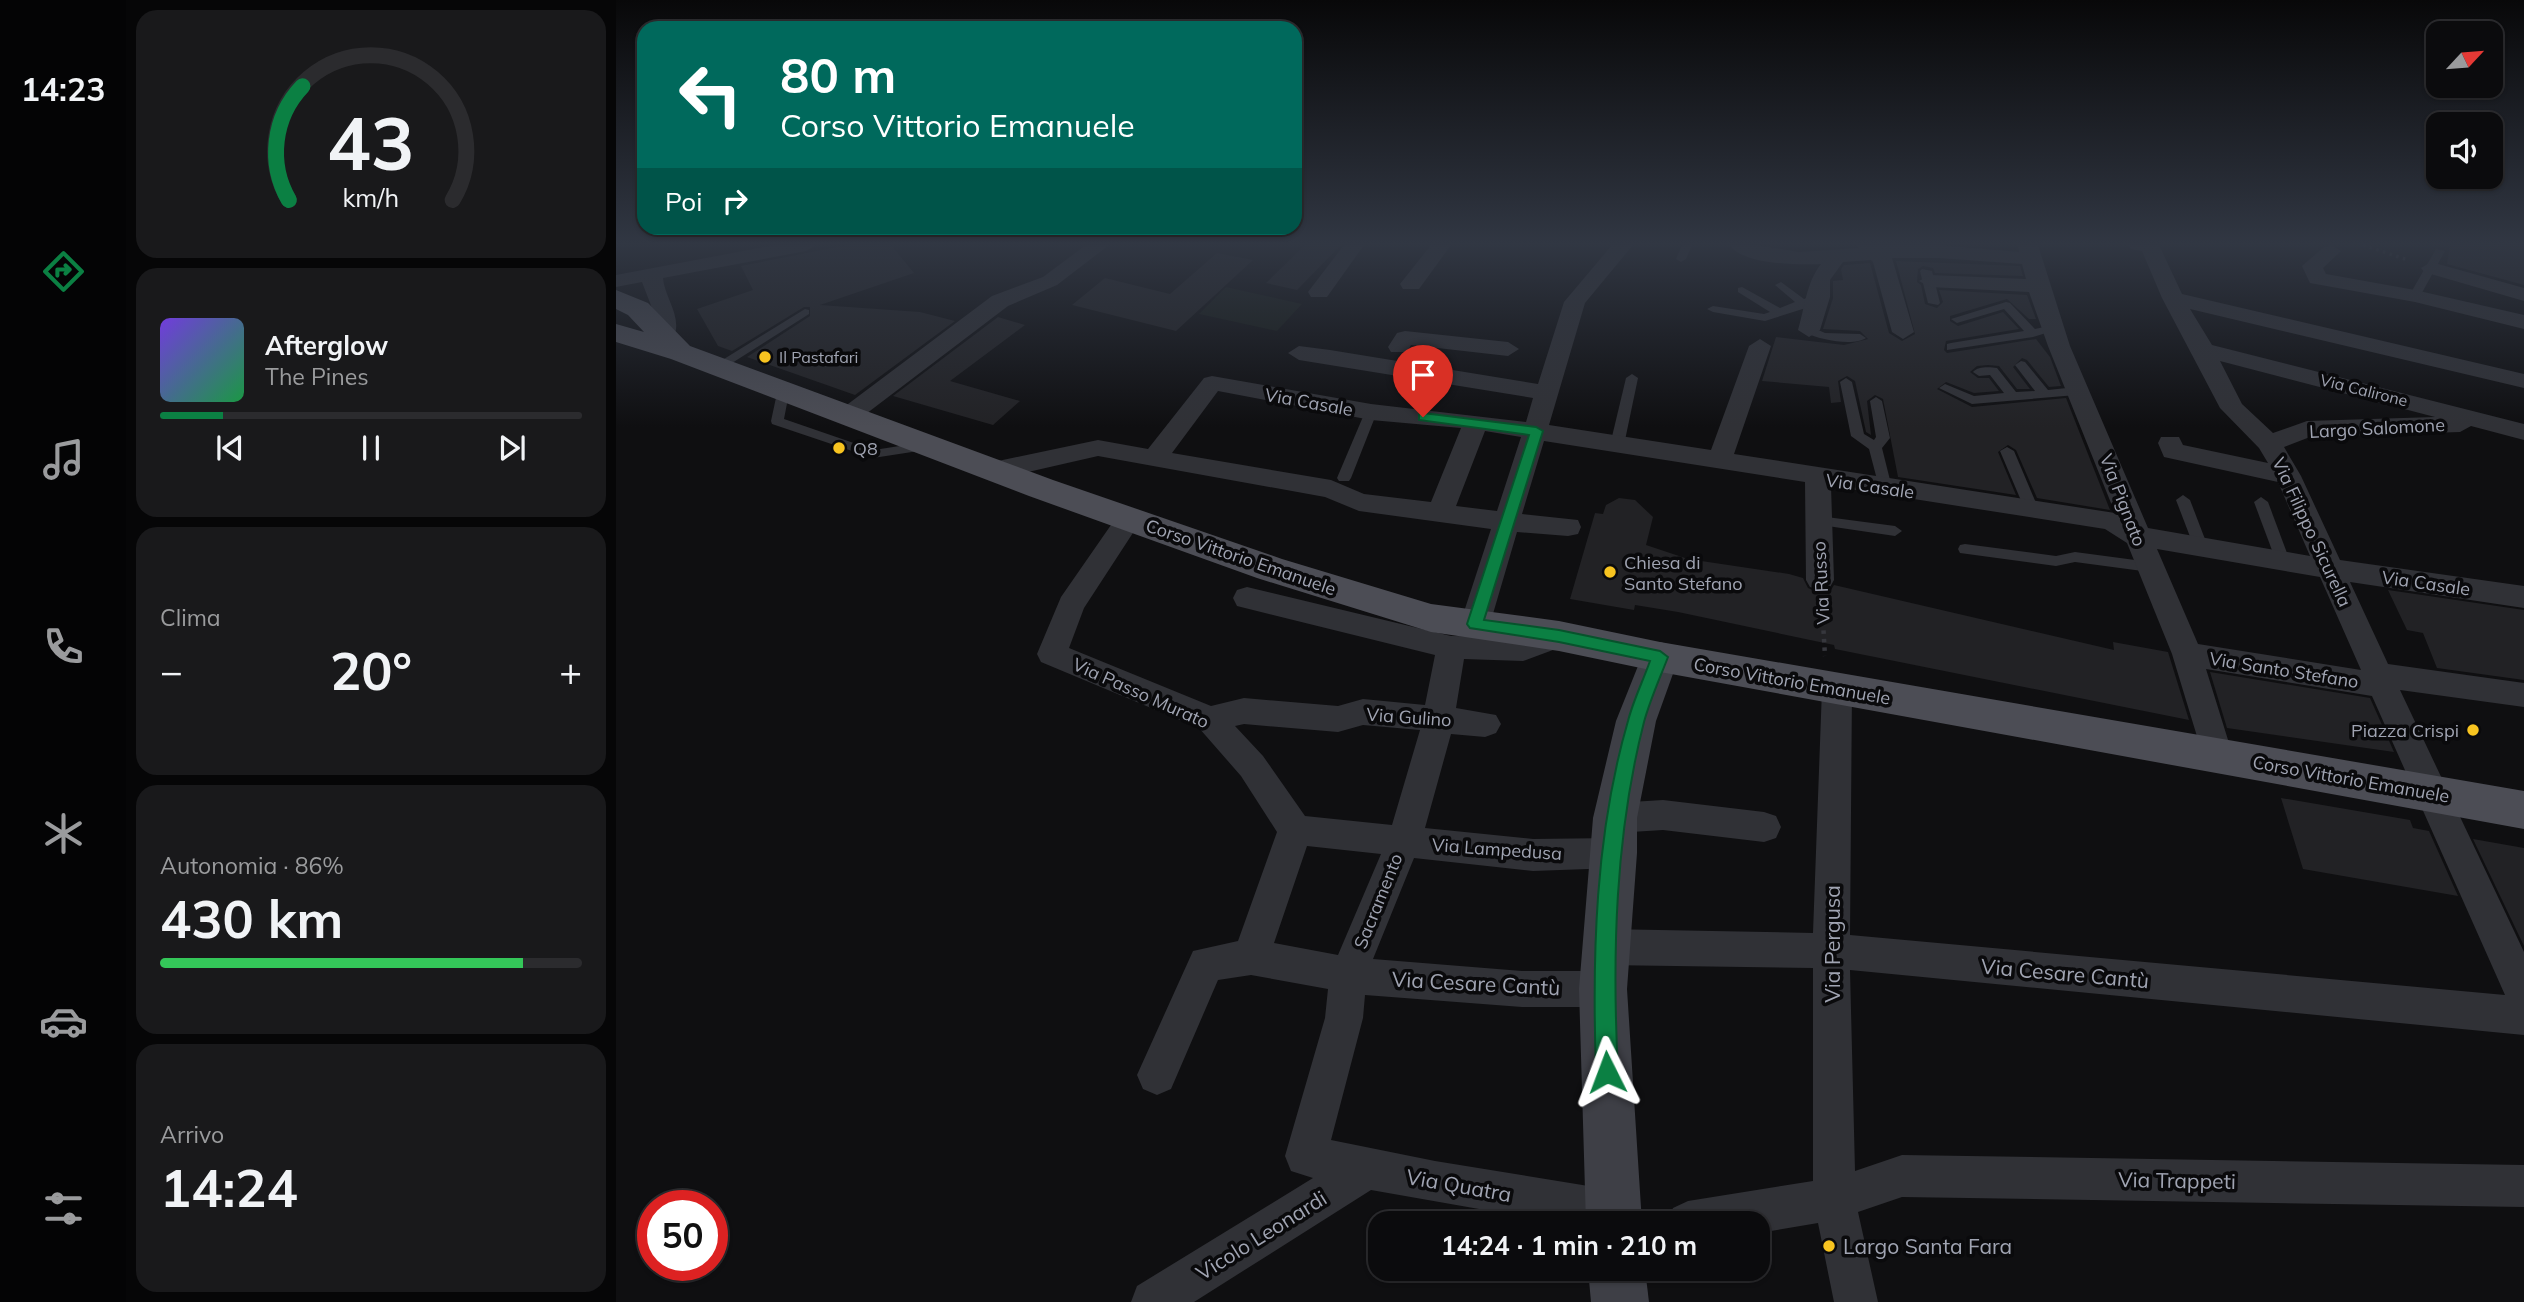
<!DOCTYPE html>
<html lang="it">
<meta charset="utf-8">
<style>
:root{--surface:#0b0b0d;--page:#19191b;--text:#f1f3f6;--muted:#9a9b9d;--line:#2b2b2e;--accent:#0b8043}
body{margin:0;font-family:Mulish,sans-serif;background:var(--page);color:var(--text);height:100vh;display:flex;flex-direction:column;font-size:26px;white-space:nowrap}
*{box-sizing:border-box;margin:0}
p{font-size:23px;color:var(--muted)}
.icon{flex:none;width:38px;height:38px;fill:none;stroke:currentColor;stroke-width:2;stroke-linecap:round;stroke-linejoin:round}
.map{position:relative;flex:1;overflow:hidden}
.sheet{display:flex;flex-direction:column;gap:10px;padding:10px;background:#060607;width:490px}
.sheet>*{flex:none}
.banner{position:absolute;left:21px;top:21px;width:665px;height:214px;border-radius:21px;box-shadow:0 2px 5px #0004,0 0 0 2px var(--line);background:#00695c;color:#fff;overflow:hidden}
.needle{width:46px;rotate:64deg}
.tools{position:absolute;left:1810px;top:21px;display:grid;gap:14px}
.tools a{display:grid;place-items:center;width:77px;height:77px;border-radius:14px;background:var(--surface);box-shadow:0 2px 5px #0004,0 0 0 2px var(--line);font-size:35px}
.speed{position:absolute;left:21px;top:1190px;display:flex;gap:14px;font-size:35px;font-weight:700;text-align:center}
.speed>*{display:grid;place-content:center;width:91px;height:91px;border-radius:50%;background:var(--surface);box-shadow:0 2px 5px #0004,0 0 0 2px var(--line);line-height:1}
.speed .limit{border:10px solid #d22;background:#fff;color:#111}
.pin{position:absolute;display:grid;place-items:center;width:60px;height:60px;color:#fff;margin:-72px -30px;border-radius:50% 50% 50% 0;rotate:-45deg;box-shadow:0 0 7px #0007}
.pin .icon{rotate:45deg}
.me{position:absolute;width:77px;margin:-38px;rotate:357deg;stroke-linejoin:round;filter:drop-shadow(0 0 5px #0008)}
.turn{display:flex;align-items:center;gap:24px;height:147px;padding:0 28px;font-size:32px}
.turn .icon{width:91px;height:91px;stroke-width:2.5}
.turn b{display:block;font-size:49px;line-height:60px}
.then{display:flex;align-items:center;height:66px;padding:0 28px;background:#0003;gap:14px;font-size:26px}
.big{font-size:52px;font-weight:700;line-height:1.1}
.sheet .widget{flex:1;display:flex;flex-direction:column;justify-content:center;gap:10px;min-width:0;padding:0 24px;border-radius:21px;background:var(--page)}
.sheet .dial{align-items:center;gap:0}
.dial svg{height:182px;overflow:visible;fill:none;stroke:var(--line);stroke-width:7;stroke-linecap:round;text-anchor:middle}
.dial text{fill:var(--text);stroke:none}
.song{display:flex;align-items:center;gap:21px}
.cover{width:84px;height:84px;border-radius:10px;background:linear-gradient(135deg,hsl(260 70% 55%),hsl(140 70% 35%))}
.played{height:7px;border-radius:4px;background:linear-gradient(90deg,var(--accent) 15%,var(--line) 15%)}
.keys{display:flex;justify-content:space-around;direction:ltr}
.heat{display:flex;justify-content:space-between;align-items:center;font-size:38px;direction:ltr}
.charge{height:10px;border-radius:5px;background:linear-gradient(90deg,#34c759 86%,var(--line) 0)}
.trip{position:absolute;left:752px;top:1211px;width:402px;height:70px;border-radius:21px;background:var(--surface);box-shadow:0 2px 5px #0004,0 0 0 2px var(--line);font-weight:700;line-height:70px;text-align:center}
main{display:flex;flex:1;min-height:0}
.dock{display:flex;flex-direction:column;width:126px;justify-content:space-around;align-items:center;background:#040405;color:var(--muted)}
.dock .icon{width:49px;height:49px}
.dock .on{color:var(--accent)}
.dock b{font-size:32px;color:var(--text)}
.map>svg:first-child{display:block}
</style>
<main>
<nav class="dock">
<b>14:23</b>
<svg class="icon on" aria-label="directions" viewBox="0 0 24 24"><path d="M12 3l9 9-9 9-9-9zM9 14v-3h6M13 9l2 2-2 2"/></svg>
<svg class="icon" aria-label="music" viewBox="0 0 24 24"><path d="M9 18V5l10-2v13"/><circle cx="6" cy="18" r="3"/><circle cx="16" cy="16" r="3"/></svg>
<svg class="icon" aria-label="phone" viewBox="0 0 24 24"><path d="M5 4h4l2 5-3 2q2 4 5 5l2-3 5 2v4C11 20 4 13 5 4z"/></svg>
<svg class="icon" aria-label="climate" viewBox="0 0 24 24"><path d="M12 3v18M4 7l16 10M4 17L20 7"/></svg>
<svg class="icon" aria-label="car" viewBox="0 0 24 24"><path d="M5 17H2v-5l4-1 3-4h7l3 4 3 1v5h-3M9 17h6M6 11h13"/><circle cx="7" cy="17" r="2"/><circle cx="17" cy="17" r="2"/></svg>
<svg class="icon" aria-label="filters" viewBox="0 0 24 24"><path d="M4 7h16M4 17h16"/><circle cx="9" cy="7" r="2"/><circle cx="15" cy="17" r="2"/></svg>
</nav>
<section class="sheet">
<div class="widget dial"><svg viewBox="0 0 100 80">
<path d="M14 69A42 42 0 1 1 86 69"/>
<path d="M14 69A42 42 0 0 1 20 19" stroke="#0b8043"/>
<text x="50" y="56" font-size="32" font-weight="700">43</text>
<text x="50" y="72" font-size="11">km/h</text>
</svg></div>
<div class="widget">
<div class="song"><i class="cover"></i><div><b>Afterglow</b><p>The Pines</p></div></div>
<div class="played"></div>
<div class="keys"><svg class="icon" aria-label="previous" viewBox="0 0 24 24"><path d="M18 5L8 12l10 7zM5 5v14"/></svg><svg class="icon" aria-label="pause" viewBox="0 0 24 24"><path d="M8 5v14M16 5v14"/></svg><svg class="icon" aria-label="next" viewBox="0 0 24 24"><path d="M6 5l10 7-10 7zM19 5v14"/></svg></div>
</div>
<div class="widget"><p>Clima</p>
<div class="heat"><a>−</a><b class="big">20°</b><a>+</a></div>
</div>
<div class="widget"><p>Autonomia · 86%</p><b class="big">430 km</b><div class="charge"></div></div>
<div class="widget"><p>Arrivo</p><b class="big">14:24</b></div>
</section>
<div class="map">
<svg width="1908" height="1302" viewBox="0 0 1908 1302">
<rect width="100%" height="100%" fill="#0f0f11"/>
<polygon fill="#161b17" points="610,287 686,304 661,331 583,314"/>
<g fill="#222225">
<polygon points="231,245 275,245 298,273 204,305 304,312 339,321 239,395 131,357 194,316 194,307 188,307 116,351 102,346 81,309 137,290 125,266"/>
<polygon points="689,245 725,245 681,290 650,283"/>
<polygon points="1834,245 1908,245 1908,285 1831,264"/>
<polygon points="601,253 637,260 560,331 456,305 489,278 554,294"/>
<polygon points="1280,261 1404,266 1407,276 1319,273 1317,268 1307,266 1302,269 1301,282 1305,285 1309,304 1321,308 1327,302 1323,290 1411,295 1420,319 1413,319 1391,299 1334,316 1334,321 1342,326 1387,312 1403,329 1330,341 1328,350 1331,353 1420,339 1434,357 1445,386 1433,387 1411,360 1406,358 1397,367 1414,389 1401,389 1383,366 1372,365 1361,366 1354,372 1362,378 1373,378 1383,391 1358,393 1330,382 1321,389 1356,407 1450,398 1494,510 1421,498 1400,450 1392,445 1382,452 1400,495 1282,477 1267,399 1259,395 1251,401 1255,435 1250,432 1239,381 1231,376 1222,381 1225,402 1215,403 1213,387 1146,381 1160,337 1228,345 1252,339 1244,331 1207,329 1217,298 1217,281 1227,280 1225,269 1228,265 1254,263 1273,333 1286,341 1299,334"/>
<polygon points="382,317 409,325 334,381 404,401 377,425 277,396"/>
<polygon points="1003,498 1019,500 1037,517 1030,545 1072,559 1173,574 1187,578 1192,588 1203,593 1215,590 1218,585 1498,650 1497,642 1552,652 1573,720 1219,649 1218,645 1062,612 1019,605 1018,610 954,599 979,513 987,514 990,505"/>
<polygon points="1772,590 1908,610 1908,680 1821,668 1807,633 1791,630"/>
<polygon points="1594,672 1754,698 1778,752 1611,728"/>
<polygon points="1665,798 1794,820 1797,828 1813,831 1842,896 1687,869"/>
<polygon points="1857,839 1908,848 1908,946"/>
</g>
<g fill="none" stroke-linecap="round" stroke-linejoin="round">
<polyline stroke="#36373d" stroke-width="3.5" stroke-dasharray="2.5 4.5" stroke-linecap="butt" points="1747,245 1792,260"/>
<polyline stroke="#36373d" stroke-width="4.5" stroke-dasharray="3.5 5" stroke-linecap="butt" points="1206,605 1209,656"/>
<g fill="#303136" fill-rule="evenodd">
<polygon points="1066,245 1076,245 1070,259 1065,262 1060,259"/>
<polygon points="1820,249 1829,251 1803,298 1795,298 1793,296"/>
<polygon points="1306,269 1316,271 1324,303 1322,305 1312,303 1304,271"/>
<polygon points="1165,282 1188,299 1203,294 1209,297 1193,307 1149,321 1097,312 1091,309 1097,306 1148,314 1154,312 1122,292 1122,288 1126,287 1164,308 1179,302 1159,285"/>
<polygon points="1390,302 1394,303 1419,329 1437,325 1443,329 1417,337 1331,350 1331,344 1335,343 1408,331 1388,309 1341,323 1335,319"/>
<polygon points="189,309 193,310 193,314 105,370 97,370 95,367"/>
<path d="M 1193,326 L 1209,333 L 1244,334 L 1250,338 C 1237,347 1203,339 1189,333 L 1189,327 Z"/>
<path d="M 1405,361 L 1409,362 L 1432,390 L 1460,387 L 1466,391 L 1460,395 L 1356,404 L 1323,388 L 1329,384 L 1358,396 L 1388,393 L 1374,375 L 1363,376 L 1357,372 C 1362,366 1374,367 1381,368 L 1400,392 L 1419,391 L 1399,365 Z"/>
<polygon points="1016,374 1022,378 1008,445 1001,449 994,445 1010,378"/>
<polygon points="1230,378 1236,382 1248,434 1258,440 1260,437 1254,401 1260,397 1266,401 1274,438 1266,448 1276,488 1274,491 1264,491 1253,449 1235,436 1224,382"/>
<polygon points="167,389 173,393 168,419 258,450 309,442 316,446 309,450 257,458 156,424 155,421 161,393"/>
<polygon points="755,408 761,412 735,478 733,481 723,481 721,478 749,412"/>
<polygon points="1391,447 1398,451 1423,510 1421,513 1411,513 1409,510 1384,451"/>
<polygon points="1567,495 1574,500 1592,547 1590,551 1580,551 1578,547 1560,500"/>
<polygon points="1645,497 1652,502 1674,561 1672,565 1662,565 1660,561 1638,502"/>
<polygon points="1203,516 1279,526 1286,531 1279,536 1198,524 1196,521 1198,518"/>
<polygon points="1349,544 1440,556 1459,552 1534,562 1541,567 1534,572 1459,562 1440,566 1344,553 1342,549 1344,545"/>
</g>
<g fill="#303136" fill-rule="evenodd">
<path d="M 159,245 L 200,245 L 190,251 L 47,278 C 48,297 69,320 56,340 L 40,340 L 37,335 L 36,308 L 26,282 L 0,287 L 0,275 Z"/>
<polygon points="470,245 493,245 441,285 392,306 242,420 224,420 221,415 224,410 376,296 427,277"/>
<polygon points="728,245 748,245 711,297 695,297 692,292"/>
<polygon points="815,245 835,245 803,289 787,289 784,284"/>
<path d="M 996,245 L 1017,245 L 969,303 L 933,425 L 1095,450 L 1133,346 L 1144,339 L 1155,346 L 1118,454 L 1499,513 L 1432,346 L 1413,292 L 1314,287 L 1303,281 L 1314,275 L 1410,279 L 1406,264 L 1323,258 L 1276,258 L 1298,332 L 1287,339 L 1276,332 L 1257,262 L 1255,260 L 1227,262 L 1214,280 L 1214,297 L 1204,330 L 1193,337 L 1182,330 C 1189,307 1190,283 1205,264 C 1181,265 1128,265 1113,245 L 1140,245 L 1183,252 L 1243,248 L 1241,245 L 1323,245 L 1403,252 L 1402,245 L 1422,245 L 1454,346 L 1532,528 L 1694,556 L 1662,482 L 1557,459 L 1548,457 L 1542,443 L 1545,437 L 1563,437 L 1567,445 L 1652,463 L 1643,448 L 1604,408 L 1546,298 L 1526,251 L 1515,249 L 1512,245 L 1543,245 L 1566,294 L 1908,374 L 1908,388 L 1574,309 L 1596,345 L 1908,424 L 1908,440 L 1855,426 L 1844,432 L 1694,437 L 1668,447 L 1685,476 L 1724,560 L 1908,586 L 1908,608 L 1734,582 L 1772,664 L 1908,683 L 1908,707 L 1784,690 L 1908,952 L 1908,1035 L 1234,970 L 1239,1171 L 1286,1155 L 1908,1165 L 1908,1207 L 1286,1197 L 1242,1212 L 1262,1302 L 1218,1302 L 1202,1223 L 1143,1233 L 1143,1223 L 1051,1223 L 1057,1208 L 1072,1201 L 1197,1181 L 1197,968 L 989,965 L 976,959 L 971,947 L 976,935 L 989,929 L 1197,933 L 1206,689 L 1210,680 L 1221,677 L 1232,680 L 1236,689 L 1234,935 L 1889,995 L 1756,696 L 1590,669 L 1617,756 L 1612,766 L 1601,770 L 1590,766 L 1556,654 L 1511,543 L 1489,529 L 1215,486 L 1218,580 L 1214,587 L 1204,590 L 1194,587 L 1190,580 L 1189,482 L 928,441 L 906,514 L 962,520 L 965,527 L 962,534 L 952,536 L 901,532 L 874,624 L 869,632 L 859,635 L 849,632 L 844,624 L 875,529 L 743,511 L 709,497 L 482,456 L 382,479 L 373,476 L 369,470 L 373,464 L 382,461 L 482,440 L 532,449 L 588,378 L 596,376 L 755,404 L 910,422 L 917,398 L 683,360 L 672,353 L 683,346 L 714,350 L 922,384 L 948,302 ZM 1604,361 L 1819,417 L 1691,421 L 1657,433 L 1626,404 ZM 602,391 L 755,420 L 845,428 L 815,502 L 748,494 L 715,480 L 556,453 ZM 869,431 L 905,437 L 881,511 L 840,506 ZM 1541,549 L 1704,577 L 1745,670 L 1582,644 Z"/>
<polygon points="1715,245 1725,251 1707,268 1710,274 1799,290 1908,315 1908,329 1799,302 1694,283 1686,266 1708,247"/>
<polygon points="1815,262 1908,288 1908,301 1808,272 1805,268"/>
<polygon points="789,331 892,342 903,349 892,356 795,345 791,352 775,352 772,347 781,333"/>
<path d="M 513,510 L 522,512 L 526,519 L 468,608 L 453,648 L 595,706 L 628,698 L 722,706 L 747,699 L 809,705 L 819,655 L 621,606 L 617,598 L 621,590 L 631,587 L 835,636 L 906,637 L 943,625 L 953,628 L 958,636 L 953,644 L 907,661 L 848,659 L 840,708 L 880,715 L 885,724 L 880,733 L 869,737 L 835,734 L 809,828 L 917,839 L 999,838 L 1011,842 L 1016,853 L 1011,864 L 999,868 L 917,871 L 798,858 L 757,959 L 906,971 L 987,971 L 1000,976 L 1006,989 L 1000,1002 L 987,1007 L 906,1007 L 749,995 L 747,1018 L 715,1140 L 819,1161 L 997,1190 L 1012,1196 L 1018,1211 L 1013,1223 L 942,1223 L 755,1190 L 578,1302 L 515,1302 L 521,1286 L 697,1178 L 675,1171 L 669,1156 L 709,1018 L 712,989 L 635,975 L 602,980 L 555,1089 L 541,1095 L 527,1089 L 521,1075 L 577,951 L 622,941 L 661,832 L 625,776 L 583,728 L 425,662 L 421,654 L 445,597 L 504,512 ZM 628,724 L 722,732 L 747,725 L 804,730 L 776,825 L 689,816 L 647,756 L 619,726 ZM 691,846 L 765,854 L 722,955 L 658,943 Z"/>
<polygon points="1047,800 1148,812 1160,816 1165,827 1160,838 1148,842 1047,830 999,833 987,828 982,818 987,808 999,803"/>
</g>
<g fill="#3e3f46" fill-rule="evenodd">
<polygon points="1044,642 1058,646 1063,657 1040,721 1021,818 1021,853 1011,989 1026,1223 970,1223 963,989 977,818 1000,721 1030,646"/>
<polygon points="972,1269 1029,1269 1033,1302 975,1302"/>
</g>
<polygon fill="#4c4d55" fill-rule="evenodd" points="0,290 32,303 74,346 437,480 666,559 815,604 943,621 1044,642 1908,791 1908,829 1044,672 943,651 815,632 641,578 413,496 55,359 0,342 0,324 28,332 12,315 0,309"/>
</g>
<linearGradient id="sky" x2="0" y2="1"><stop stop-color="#080809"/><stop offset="0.57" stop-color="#313743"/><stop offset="1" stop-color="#313743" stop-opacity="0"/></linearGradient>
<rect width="1908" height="427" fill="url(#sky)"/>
<path fill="#0b8043" stroke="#07532c" stroke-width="2" d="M 807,413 L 920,427 L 927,431 L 868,620 L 943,630 L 1044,651 L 1052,657 C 1044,678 1034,700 1028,722 C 999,835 996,956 1002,1072 L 999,1080 L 991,1083 L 984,1080 L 980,1072 C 976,956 979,834 1012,721 C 1017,701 1027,681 1034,661 L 943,642 L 854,628 L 851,624 L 913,435 L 803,420 L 803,414 Z"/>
<g fill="#f8c420" stroke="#0a0a0c" stroke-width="2.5">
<circle cx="149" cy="357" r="7"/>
<circle cx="223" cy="448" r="7"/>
<circle cx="994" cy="572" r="7"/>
<circle cx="1857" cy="730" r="7"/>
<circle cx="1213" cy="1246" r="7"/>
</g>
<g text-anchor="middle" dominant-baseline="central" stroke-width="7" stroke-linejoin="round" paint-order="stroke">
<g font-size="16" fill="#a0a4b2" stroke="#0a0a0c" text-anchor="start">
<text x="163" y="357">Il Pastafari</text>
</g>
<g font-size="16" fill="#a0a4b2" stroke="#0a0a0c">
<text transform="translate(1748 390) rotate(14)">Via Calirone</text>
</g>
<g font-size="18" fill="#a0a4b2" stroke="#0a0a0c">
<text transform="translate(693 402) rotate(10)">Via Casale</text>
<text transform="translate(1761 428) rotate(-3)">Largo Salomone</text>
<text transform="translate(1254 486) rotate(8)">Via Casale</text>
<text transform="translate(1507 500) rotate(69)">Via Pignato</text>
<text transform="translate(1696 532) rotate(65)">Via Filippo Sicurella</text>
<text transform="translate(625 557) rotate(19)">Corso Vittorio Emanuele</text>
<text transform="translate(1205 583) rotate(-93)">Via Russo</text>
<text transform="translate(1810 583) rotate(8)">Via Casale</text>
<text transform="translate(1668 670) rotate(9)">Via Santo Stefano</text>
<text transform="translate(1176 681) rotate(10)">Corso Vittorio Emanuele</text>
<text transform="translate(525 693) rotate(24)">Via Passo Murato</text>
<text transform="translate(793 717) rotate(4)">Via Gulino</text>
<text transform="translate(1735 779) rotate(10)">Corso Vittorio Emanuele</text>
<text transform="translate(881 849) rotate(4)">Via Lampedusa</text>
<text transform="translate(762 901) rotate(-68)">Sacramento</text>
</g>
<g font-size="18" fill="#a0a4b2" stroke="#0a0a0c" text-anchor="start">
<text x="237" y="448">Q8</text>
<text x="1008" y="562">Chiesa di<tspan x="1008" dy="21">Santo Stefano</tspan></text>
<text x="1843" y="730" text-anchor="end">Piazza Crispi</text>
</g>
<g font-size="21" fill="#a0a4b2" stroke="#0a0a0c">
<text transform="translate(1216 944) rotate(-90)">Via Pergusa</text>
<text transform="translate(1449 973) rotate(5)">Via Cesare Cantù</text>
<text transform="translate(860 983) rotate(3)">Via Cesare Cantù</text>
<text transform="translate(1561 1180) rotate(1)">Via Trappeti</text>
<text transform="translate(843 1185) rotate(10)">Via Quatra</text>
<text transform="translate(645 1235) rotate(-32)">Vicolo Leonardi</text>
</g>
<g font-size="21" fill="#a0a4b2" stroke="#0a0a0c" text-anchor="start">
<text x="1227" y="1246">Largo Santa Fara</text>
</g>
</g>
</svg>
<div class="tools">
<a><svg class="needle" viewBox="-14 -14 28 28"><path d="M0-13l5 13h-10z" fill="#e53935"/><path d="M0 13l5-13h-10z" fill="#9a9b9d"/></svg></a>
<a><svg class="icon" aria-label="sound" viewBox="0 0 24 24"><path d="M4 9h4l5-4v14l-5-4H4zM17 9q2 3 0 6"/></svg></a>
</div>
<div class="speed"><div class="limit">50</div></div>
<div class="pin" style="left:807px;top:417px;background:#d93025"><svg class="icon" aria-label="arrive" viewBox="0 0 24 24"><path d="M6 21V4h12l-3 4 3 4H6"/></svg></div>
<svg class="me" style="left:991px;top:1072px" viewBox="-20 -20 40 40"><path d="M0-17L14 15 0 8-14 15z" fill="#0b8043" stroke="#fff" stroke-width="4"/></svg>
<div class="trip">14:24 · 1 min · 210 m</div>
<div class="banner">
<div class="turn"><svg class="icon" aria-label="left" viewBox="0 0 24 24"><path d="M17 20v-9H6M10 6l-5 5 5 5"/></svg><div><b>80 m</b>Corso Vittorio Emanuele</div></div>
<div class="then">Poi<svg class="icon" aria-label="right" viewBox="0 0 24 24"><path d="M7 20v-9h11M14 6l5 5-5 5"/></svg></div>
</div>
</div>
</main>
